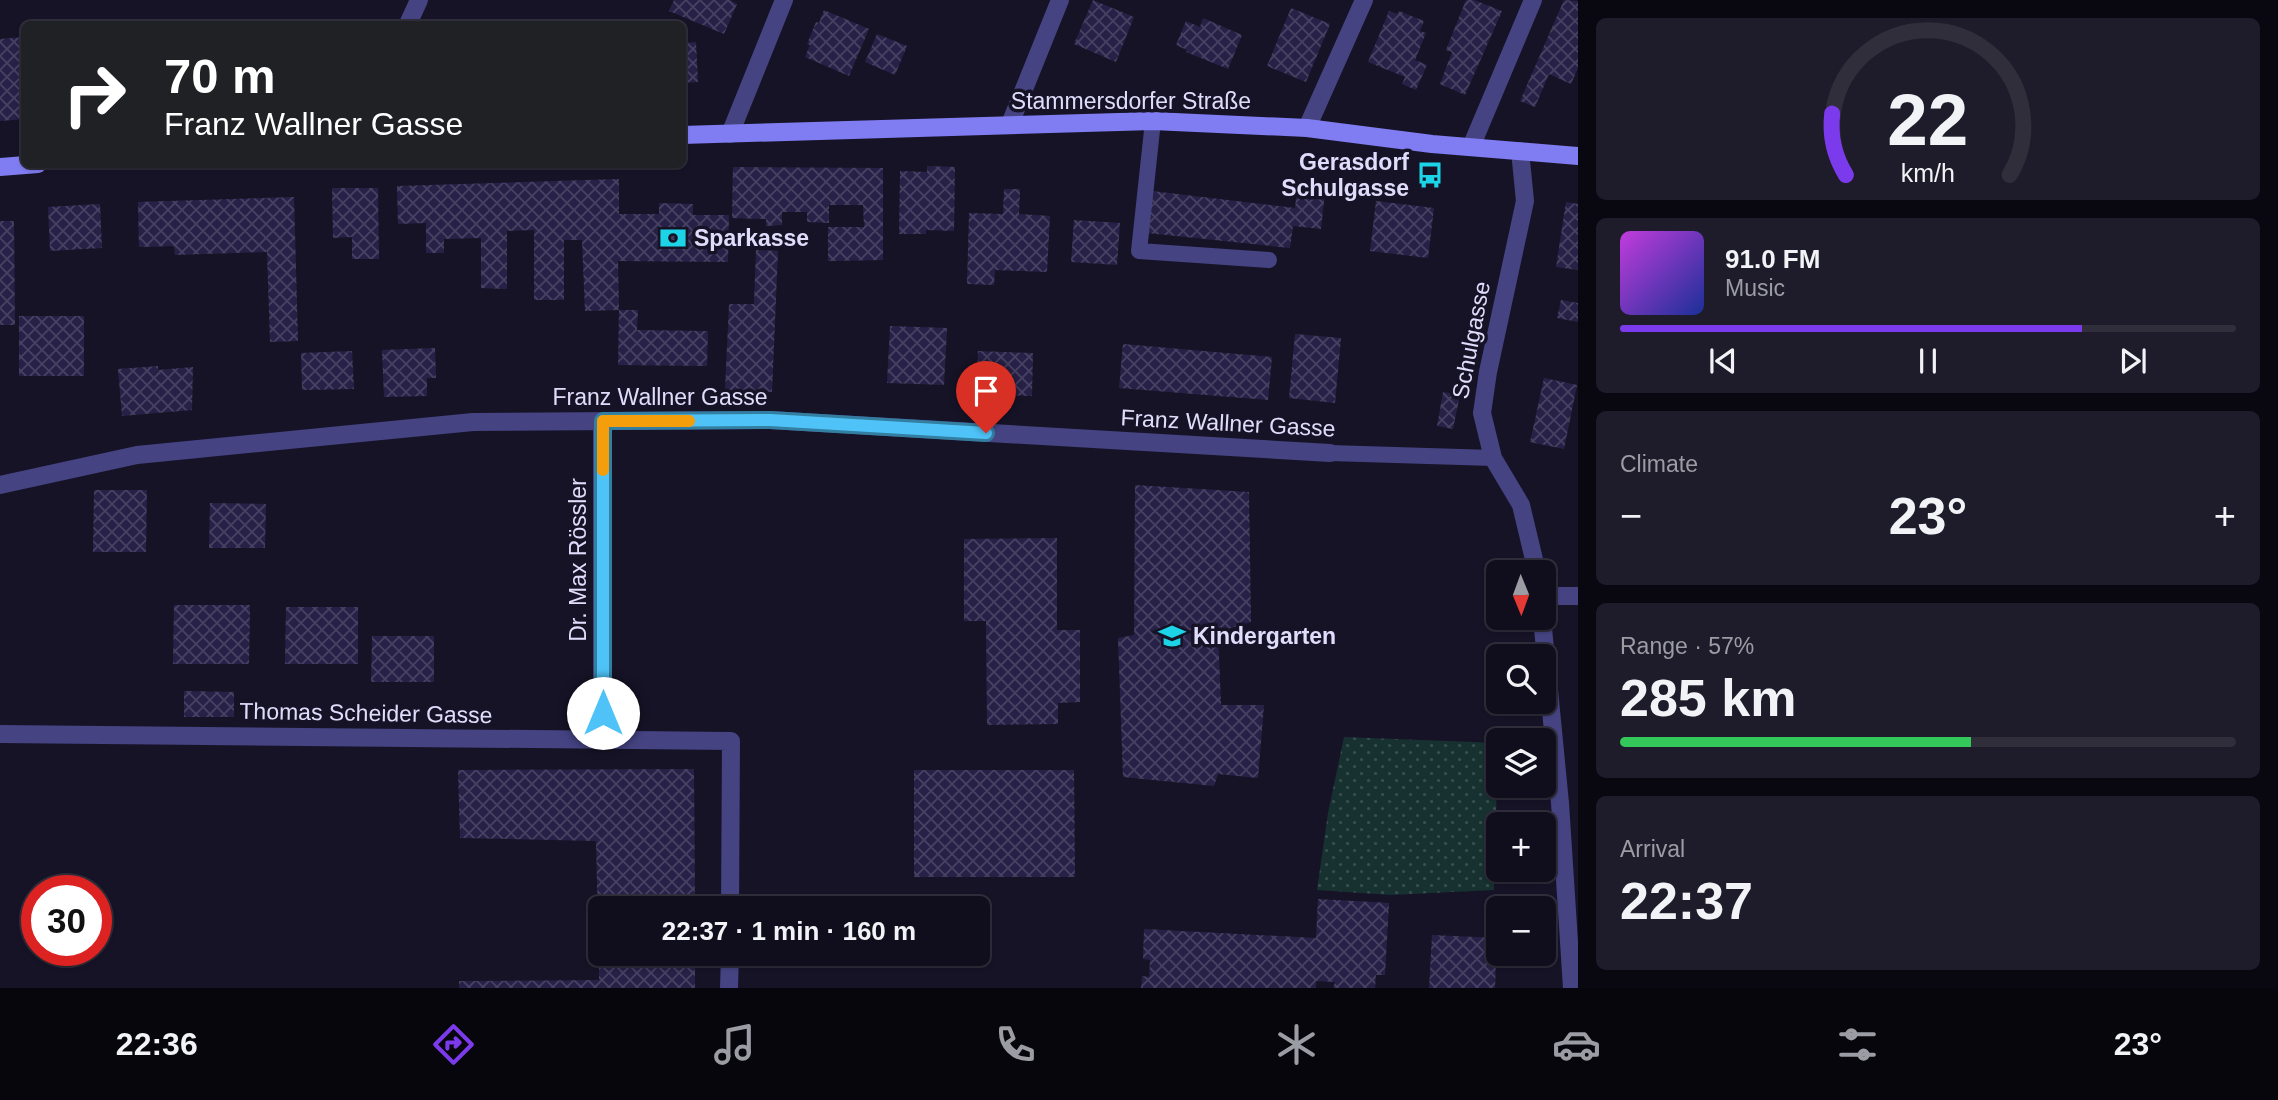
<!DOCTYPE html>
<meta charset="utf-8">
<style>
:root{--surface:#100e1d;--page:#1e1c2a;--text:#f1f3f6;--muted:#9c9ca4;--line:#302e3b;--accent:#7c3aed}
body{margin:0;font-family:Helvetica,sans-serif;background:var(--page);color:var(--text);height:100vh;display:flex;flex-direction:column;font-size:26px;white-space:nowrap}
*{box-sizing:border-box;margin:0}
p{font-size:23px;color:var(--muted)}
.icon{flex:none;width:38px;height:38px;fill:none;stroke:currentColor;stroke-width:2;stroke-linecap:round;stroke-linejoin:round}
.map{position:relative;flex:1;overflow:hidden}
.sheet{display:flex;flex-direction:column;gap:18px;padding:18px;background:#090810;width:700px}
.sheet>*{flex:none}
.top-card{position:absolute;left:21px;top:21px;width:665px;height:147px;border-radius:10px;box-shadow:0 2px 5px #0004,0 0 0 2px var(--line);background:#202124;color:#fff;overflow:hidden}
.needle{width:46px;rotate:179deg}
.controls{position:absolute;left:1486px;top:560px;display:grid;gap:14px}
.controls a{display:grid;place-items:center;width:70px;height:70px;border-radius:10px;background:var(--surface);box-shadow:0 2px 5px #0004,0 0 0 2px var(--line);font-size:35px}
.speed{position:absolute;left:21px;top:875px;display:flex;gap:14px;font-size:35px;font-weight:700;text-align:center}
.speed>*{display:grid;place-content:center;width:91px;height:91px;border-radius:50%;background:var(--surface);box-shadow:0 2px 5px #0004,0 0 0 2px var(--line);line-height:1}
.speed .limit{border:10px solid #d22;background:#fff;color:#111}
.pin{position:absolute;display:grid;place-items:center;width:60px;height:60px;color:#fff;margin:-72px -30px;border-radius:50% 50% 50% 0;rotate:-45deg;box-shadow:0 0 7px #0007}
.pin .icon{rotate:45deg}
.me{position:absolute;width:77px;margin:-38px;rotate:0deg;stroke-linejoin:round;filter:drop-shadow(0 0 5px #0008)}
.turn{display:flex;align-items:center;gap:24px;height:147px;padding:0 28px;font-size:32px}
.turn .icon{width:91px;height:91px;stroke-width:2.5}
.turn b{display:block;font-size:49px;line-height:60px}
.big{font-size:52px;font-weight:700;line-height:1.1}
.sheet .widget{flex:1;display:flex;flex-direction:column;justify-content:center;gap:10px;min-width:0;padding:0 24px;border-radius:10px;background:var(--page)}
.sheet .dial{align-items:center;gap:0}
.dial svg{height:182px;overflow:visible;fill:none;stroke:var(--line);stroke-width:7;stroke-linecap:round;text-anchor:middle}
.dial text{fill:var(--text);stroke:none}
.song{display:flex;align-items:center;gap:21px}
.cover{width:84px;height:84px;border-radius:10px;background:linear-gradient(135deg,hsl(290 70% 55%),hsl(230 70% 35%))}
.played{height:7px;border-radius:4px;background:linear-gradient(90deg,var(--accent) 75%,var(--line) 75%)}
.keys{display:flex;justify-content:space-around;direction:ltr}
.heat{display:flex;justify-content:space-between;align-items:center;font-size:38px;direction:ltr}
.charge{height:10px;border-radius:5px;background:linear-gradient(90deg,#34c759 57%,var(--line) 0)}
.trip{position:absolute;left:588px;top:896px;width:402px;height:70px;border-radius:10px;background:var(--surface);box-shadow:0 2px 5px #0004,0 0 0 2px var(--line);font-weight:700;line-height:70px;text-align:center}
.tabs{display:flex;height:112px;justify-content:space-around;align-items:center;background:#06060c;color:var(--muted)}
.tabs .icon{width:49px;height:49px}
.tabs .selected{color:var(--accent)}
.tabs b{font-size:32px;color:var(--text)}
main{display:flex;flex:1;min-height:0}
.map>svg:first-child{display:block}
</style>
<main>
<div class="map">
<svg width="1578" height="988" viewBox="0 0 1578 988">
<defs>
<pattern id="park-dots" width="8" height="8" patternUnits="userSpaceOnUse" patternTransform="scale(1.75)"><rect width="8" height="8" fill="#163130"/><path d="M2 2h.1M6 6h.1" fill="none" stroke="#384e4f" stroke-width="1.8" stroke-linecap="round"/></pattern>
<pattern id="building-cross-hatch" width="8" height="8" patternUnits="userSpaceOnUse" patternTransform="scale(1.75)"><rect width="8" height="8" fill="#282147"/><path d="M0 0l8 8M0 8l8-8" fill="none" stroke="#474162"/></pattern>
</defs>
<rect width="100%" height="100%" fill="#161327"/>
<polygon fill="url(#park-dots)" points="1344,737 1498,743 1494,890 1391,895 1317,890 1328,813"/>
<g fill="url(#building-cross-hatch)">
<polygon points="674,0 730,0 737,4 724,34 669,11"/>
<polygon points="1093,0 1134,17 1116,62 1074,44"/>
<polygon points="1466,0 1474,0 1502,11 1465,95 1440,84 1452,52 1446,50"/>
<polygon points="1564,0 1578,1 1578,68 1571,84 1549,74 1535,107 1520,101"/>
<polygon points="1291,8 1330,24 1306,82 1267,66"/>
<polygon points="824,10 869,29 849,76 805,57 810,45 807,44 816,22 819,23"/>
<polygon points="1389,11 1398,14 1399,11 1424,21 1420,31 1426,33 1415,60 1427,65 1416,90 1402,84 1405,77 1368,62"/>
<polygon points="1203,18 1242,35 1228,69 1186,52 1187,50 1176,45 1186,21 1200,27"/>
<polygon points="877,34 907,46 895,75 865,62"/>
<polygon points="24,37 24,119 0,121 0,39"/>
<polygon points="696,42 698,82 682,83 682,43"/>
<polygon points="927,166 955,167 954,231 926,230 926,234 899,234 900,171 927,172"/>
<polygon points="733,167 883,168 883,260 828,261 828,227 864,227 863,205 829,205 829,223 807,222 807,212 782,212 782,225 766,226 766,219 732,218"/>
<polygon points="619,179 619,214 659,214 659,203 693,204 693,215 729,215 728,262 618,261 619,310 585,311 582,240 564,240 564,300 534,300 534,230 507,231 507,289 481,288 481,238 444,239 444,253 426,253 426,223 398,224 397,186"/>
<polygon points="1298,180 1326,183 1321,229 1293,226 1290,248 1147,233 1152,191 1295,208"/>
<polygon points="332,188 378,188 379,259 352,259 352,237 333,238"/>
<polygon points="1004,189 1020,189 1019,214 1050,216 1047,272 995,270 994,285 967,284 969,213 1003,214"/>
<polygon points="294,197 298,341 270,342 267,252 175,255 174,246 139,247 138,202"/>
<polygon points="1376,201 1434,208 1428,258 1370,251"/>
<polygon points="1566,202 1578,204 1578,270 1556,267"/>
<polygon points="100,204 102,248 50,251 48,207"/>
<polygon points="1074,220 1120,223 1117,265 1071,262"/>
<polygon points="0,221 14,221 15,325 0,325"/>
<polygon points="756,250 778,251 772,392 725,390 729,304 754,304"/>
<polygon points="1561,300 1578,303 1578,322 1557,318"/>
<polygon points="619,310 638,310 637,330 708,331 707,366 618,365"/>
<rect x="19" y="316" width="65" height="60"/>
<polygon points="890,326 947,328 944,385 887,383"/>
<polygon points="1295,334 1341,338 1335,403 1289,398"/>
<polygon points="1123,344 1272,357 1268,400 1119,388"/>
<polygon points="435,348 436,378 427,378 427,396 384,397 382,350"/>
<polygon points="352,351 354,389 302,390 301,353"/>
<polygon points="978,351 1033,353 1032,396 976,394"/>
<polygon points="158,366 158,370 193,367 192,410 122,416 118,369"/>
<polygon points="1544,378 1577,385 1564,449 1530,442"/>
<polygon points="1443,392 1460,395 1453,429 1437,426"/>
<polygon points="1135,485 1249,492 1251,622 1218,632 1221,705 1264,705 1258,778 1218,774 1214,786 1123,777 1118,638 1134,635"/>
<polygon points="94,490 147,490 146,552 93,552"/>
<polygon points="210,503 266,504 265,548 209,548"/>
<polygon points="1057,538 1057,630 1080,630 1080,702 1058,703 1058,724 987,725 986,621 964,621 964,539"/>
<polygon points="174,605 250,605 249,664 173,664"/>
<polygon points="286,607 358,607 358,664 285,664"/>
<polygon points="372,636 434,636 434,682 371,682"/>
<polygon points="184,691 234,692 234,717 184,717"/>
<polygon points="694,769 695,908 600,908 600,926 598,926 596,841 460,838 458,770"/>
<polygon points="914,770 1074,770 1075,877 914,877"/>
<polygon points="1318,899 1389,903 1385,975 1376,975 1375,988 1333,988 1335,982 1316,981 1316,988 1141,988 1142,976 1149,977 1150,960 1143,959 1144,929 1316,938"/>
<polygon points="1432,935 1497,938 1495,988 1429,988"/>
<polygon points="599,954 695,954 695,988 459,988 459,981 599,980"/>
</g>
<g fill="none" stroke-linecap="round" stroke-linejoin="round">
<g stroke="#454382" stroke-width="16">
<polyline points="1153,121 1139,251 1269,260"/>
<polyline points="1330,453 1493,458"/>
</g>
<g stroke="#454382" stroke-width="18">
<polyline points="408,24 419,0"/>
<polyline points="1010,124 1060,0"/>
<polyline points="1307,128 1364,0"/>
<polyline points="730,134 784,0"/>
<polyline points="1471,147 1533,0"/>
<polyline points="1520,151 1525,201 1488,372 1482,413 1493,458 1521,505 1537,572"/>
<polyline points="0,485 137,455 473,422 770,420 1330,453"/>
<polyline points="1544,596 1578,596"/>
<polyline points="1542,618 1560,803 1572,988"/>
<polyline points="0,734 731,741 730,908"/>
<polyline points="602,740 602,421"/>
<polyline points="729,988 730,954"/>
</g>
<g stroke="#807df2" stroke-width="18">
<polyline points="682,135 1153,121 1307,128 1432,144 1578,156"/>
<polyline points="0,167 38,164"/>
</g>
</g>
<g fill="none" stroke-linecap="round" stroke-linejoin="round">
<g stroke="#337fa1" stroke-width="18">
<polyline id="route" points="603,713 603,421 770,420 986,433"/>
</g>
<use href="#route" stroke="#4fc3f7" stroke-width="12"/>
<polyline stroke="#f59e0b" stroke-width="12" points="603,470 603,421 689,421"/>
</g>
<defs>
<g id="bus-bare" transform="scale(2.1)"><path d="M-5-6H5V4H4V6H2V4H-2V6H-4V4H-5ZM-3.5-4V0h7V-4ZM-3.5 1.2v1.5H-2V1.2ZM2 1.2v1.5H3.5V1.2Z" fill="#1cd3e8" stroke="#161327" stroke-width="2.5" paint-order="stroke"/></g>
<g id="bank-bare" transform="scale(2.1)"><path d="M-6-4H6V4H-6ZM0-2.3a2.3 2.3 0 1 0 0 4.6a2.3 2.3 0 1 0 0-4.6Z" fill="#1cd3e8" stroke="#161327" stroke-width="2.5" paint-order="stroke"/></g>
<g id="school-bare" transform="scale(2.1)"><path d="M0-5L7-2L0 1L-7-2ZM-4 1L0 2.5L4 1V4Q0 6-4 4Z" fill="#1cd3e8" stroke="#161327" stroke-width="2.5" paint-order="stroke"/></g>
</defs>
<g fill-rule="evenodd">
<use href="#bus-bare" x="1430" y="175"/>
<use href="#bank-bare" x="673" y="238"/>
<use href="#school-bare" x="1172" y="636"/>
</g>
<g text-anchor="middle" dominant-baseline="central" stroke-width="7" stroke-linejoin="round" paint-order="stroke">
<g font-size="23" fill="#e0ddfc" stroke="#161327">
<text x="1131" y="101">Stammersdorfer Straße</text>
<text transform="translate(1471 340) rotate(-79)">Schulgasse</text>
<text x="660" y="397">Franz Wallner Gasse</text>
<text transform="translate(1228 423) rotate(3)">Franz Wallner Gasse</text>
<text transform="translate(578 560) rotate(-90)">Dr. Max Rössler</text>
<text transform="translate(366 713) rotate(1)">Thomas Scheider Gasse</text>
</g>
<g font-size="23" font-weight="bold" fill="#e0ddfc" stroke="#161327" text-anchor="start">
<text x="1409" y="162" text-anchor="end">Gerasdorf<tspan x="1409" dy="26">Schulgasse</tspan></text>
<text x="694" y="238">Sparkasse</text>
<text x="1193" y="636">Kindergarten</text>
</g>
</g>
</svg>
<div class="controls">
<a><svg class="needle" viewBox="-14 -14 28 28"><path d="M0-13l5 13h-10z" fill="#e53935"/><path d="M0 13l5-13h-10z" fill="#9c9ca4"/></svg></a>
<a><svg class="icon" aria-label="search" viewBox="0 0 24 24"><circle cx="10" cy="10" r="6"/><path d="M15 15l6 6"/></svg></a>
<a><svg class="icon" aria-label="layers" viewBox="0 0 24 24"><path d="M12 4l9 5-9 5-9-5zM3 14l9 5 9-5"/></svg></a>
<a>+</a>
<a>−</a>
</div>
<div class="speed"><div class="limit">30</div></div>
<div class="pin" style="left:986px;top:433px;background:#d93025"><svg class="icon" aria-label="arrive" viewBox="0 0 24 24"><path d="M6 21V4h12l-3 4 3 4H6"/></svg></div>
<svg class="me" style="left:603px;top:713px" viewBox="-20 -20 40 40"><circle r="19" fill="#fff"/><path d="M0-13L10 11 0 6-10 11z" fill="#4fc3f7"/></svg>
<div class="trip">22:37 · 1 min · 160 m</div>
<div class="top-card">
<div class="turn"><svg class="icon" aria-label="right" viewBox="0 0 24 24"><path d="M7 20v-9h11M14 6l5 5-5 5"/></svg><div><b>70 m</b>Franz Wallner Gasse</div></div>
</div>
</div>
<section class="sheet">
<div class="widget dial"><svg viewBox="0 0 100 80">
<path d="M14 69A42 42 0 1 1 86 69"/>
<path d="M14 69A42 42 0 0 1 8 42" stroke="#7c3aed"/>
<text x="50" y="56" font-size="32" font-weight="700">22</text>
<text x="50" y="72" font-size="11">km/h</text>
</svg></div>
<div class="widget">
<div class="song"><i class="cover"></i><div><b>91.0 FM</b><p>Music</p></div></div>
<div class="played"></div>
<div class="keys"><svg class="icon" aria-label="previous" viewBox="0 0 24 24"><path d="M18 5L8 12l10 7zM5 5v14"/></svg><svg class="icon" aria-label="pause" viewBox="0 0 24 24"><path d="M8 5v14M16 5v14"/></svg><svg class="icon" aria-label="next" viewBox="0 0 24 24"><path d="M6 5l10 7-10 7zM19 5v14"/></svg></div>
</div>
<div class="widget"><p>Climate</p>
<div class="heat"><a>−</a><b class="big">23°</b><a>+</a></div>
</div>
<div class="widget"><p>Range · 57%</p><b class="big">285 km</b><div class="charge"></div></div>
<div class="widget"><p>Arrival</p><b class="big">22:37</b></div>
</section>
</main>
<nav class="tabs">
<b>22:36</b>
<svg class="icon selected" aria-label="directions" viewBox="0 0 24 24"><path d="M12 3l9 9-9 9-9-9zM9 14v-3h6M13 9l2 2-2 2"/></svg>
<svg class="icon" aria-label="music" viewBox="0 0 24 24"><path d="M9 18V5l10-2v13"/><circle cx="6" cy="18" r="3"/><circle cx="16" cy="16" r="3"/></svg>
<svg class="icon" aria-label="phone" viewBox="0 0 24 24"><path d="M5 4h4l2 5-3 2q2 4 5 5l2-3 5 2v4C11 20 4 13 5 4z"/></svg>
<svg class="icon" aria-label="climate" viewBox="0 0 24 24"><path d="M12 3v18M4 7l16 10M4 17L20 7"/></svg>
<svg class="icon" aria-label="car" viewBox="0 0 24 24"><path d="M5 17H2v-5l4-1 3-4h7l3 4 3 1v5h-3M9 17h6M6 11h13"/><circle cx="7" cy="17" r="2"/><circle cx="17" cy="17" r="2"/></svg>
<svg class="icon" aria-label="filters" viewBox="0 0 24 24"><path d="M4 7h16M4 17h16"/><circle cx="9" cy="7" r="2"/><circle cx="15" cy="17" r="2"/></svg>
<b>23°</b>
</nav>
